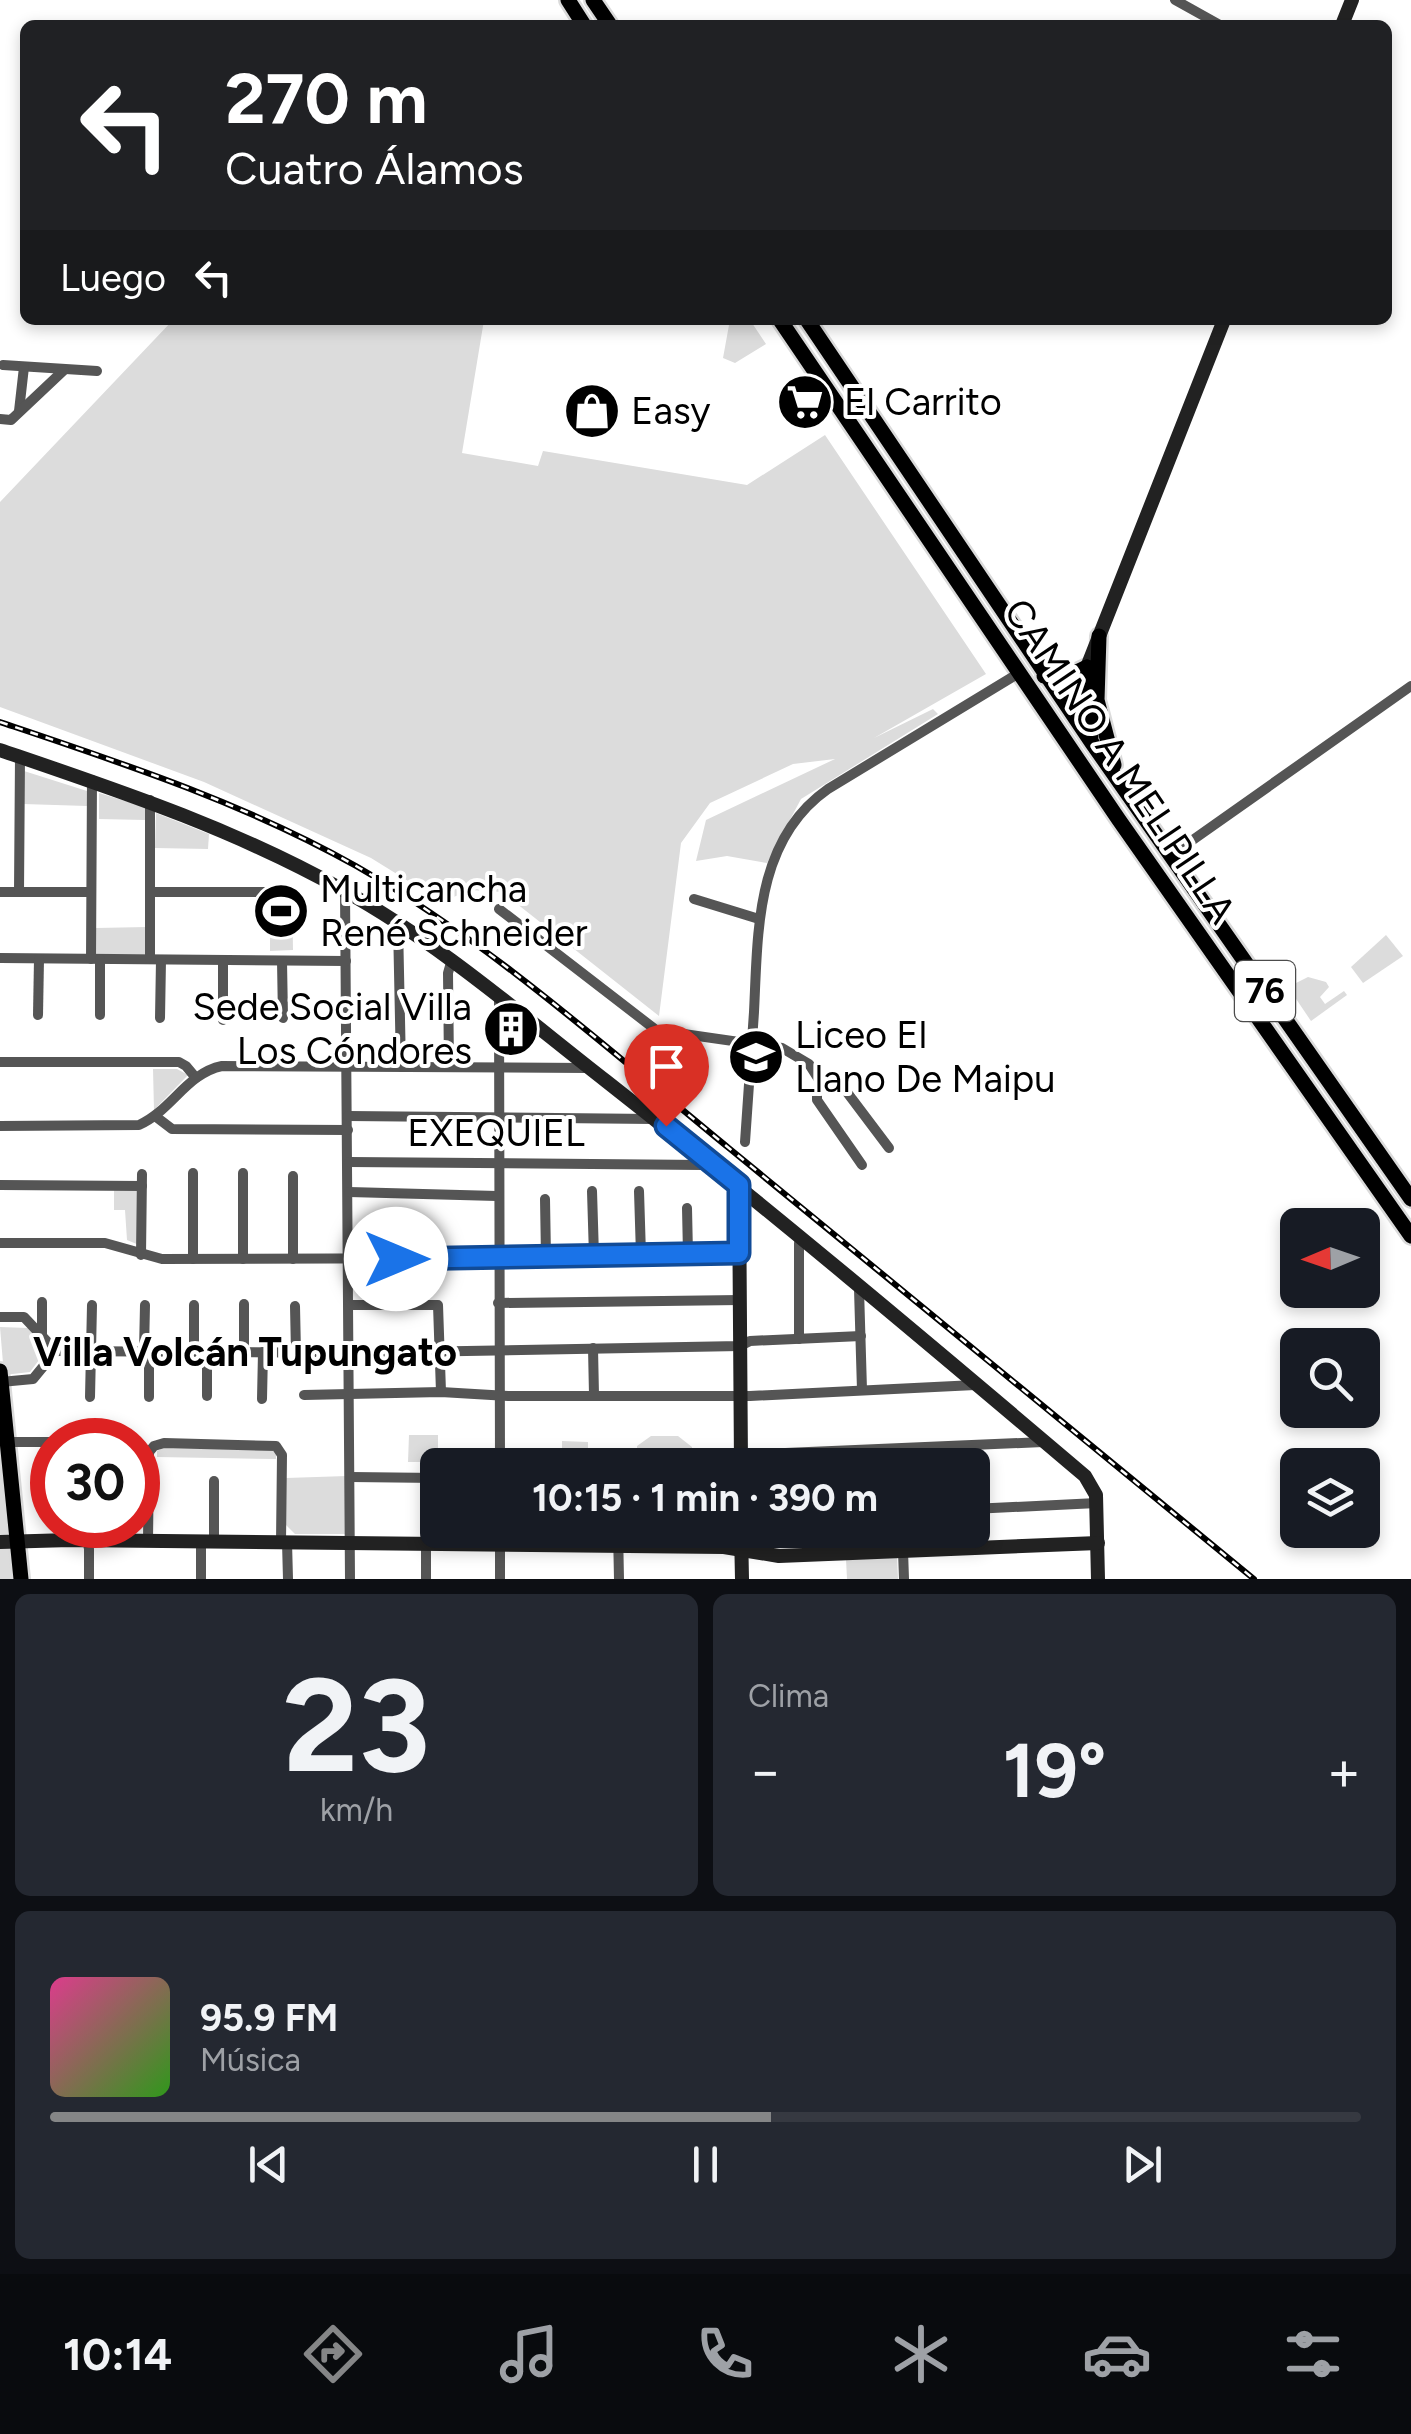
<!DOCTYPE html>
<html lang="es">
<meta charset="utf-8">
<style>
:root{--surface:#171b24;--page:#242831;--text:#f1f3f6;--muted:#9ea1a6;--line:#363941;--accent:#858687}
body{margin:0;font-family:Figtree,sans-serif;background:var(--page);color:var(--text);height:100vh;display:flex;flex-direction:column;font-size:38px;white-space:nowrap}
*{box-sizing:border-box;margin:0}
p{font-size:32px;color:var(--muted)}
.icon{flex:none;width:55px;height:55px;fill:none;stroke:currentColor;stroke-width:2;stroke-linecap:round;stroke-linejoin:round}
.map{position:relative;height:1579px;overflow:hidden}
.side{display:flex;flex-direction:column;gap:15px;padding:15px;background:#0d0f14;flex:1}
.side>*{flex:none}
.hud{position:absolute;left:20px;top:20px;width:1372px;height:305px;border-radius:15px;box-shadow:0 5px 15px #0003;background:#202124;color:#fff;overflow:hidden}
.needle{width:65px;rotate:268deg}
.fabs{position:absolute;left:1280px;top:1208px;display:grid;gap:20px}
.fabs a{display:grid;place-items:center;width:100px;height:100px;border-radius:15px;background:var(--surface);box-shadow:0 5px 15px #0003;font-size:50px}
.speed{position:absolute;left:30px;top:1418px;display:flex;gap:20px;font-size:50px;font-weight:700;text-align:center}
.speed>*{display:grid;place-content:center;width:130px;height:130px;border-radius:50%;background:var(--surface);box-shadow:0 5px 15px #0003;line-height:1}
.speed .limit{border:15px solid #d22;background:#fff;color:#111}
.pin{position:absolute;display:grid;place-items:center;width:85px;height:85px;color:#fff;margin:-102px -42px;border-radius:50% 50% 50% 0;rotate:-45deg;box-shadow:0 0 10px #0007}
.pin .icon{rotate:45deg}
.me{position:absolute;width:110px;margin:-55px;rotate:90deg;stroke-linejoin:round;filter:drop-shadow(0 0 8px #0008)}
.turn{display:flex;align-items:center;gap:35px;height:210px;padding:0 40px;font-size:45px}
.turn .icon{width:130px;height:130px;stroke-width:2.5}
.turn b{display:block;font-size:70px;line-height:85px}
.then{display:flex;align-items:center;height:95px;padding:0 40px;background:#0003;gap:20px;font-size:38px}
.big{font-size:75px;font-weight:700;line-height:1.1}
.side .card{flex:1;display:flex;flex-direction:column;justify-content:center;gap:15px;min-width:0;padding:0 35px;border-radius:15px;background:var(--page)}
.side .dial{align-items:center;gap:0}
.dial b{font-size:130px;line-height:1}
.song{display:flex;align-items:center;gap:30px}
.cover{width:120px;height:120px;border-radius:15px;background:linear-gradient(135deg,hsl(330 70% 55%),hsl(110 70% 35%))}
.played{height:10px;border-radius:5px;background:linear-gradient(90deg,var(--accent) 55%,var(--line) 55%)}
.keys{display:flex;justify-content:space-around;direction:ltr}
.heat{display:flex;justify-content:space-between;align-items:center;font-size:55px;direction:ltr}
.side .tiles{flex:1;display:grid;gap:15px;grid-template-columns:1fr 1fr}
.card:last-child{grid-column:span 2}
.trip{position:absolute;left:420px;top:1448px;width:570px;height:100px;border-radius:15px;background:var(--surface);box-shadow:0 5px 15px #0003;font-weight:700;line-height:100px;text-align:center}
.tabs{display:flex;height:160px;justify-content:space-around;align-items:center;background:#090b0e;color:var(--muted)}
.tabs .icon{width:70px;height:70px}
.tabs .current{color:var(--accent)}
.tabs b{font-size:45px;color:var(--text)}
.map>svg:first-child{display:block}
</style>
<div class="map">
<svg width="1411" height="1579" viewBox="0 0 1411 1579">
<rect width="100%" height="100%" fill="#fff"/>
<g fill="#dcdcdc">
<polygon points="173,320 484,320 462,453 538,466 543,451 747,485 825,435 986,674 874,738 933,709 938,714 801,799 767,863 727,856 696,861 706,820 835,759 793,764 710,803 681,843 659,1016 502,892 470,890 442,902 371,858 204,782 0,707 0,502"/>
<polygon points="724,320 750,320 766,344 735,363 723,358 729,325"/>
<polygon points="24,771 87,791 87,806 23,804"/>
<polygon points="99,793 145,807 145,820 99,819"/>
<polygon points="156,813 209,834 208,849 155,848"/>
<polygon points="270,888 292,888 293,950 270,951"/>
<polygon points="147,927 147,954 96,954 96,928"/>
<polygon points="1386,935 1403,956 1363,983 1351,967"/>
<polygon points="1308,977 1326,982 1329,987 1320,997 1325,1004 1344,991 1347,995 1311,1021 1288,987"/>
<polygon points="153,1069 177,1069 188,1075 154,1110"/>
<polygon points="114,1190 139,1190 139,1245 127,1240 125,1210 114,1210"/>
<polygon points="0,1327 28,1328 48,1348 30,1372 4,1375"/>
<polygon points="0,1426 15,1579 0,1579"/>
<polygon points="409,1435 438,1435 438,1462 408,1462"/>
<polygon points="651,1436 678,1436 692,1447 692,1455 682,1455 681,1465 648,1465 647,1456 637,1455 637,1446"/>
<polygon points="562,1441 588,1442 588,1465 562,1465"/>
<polygon points="165,1447 269,1448 276,1452 276,1459 157,1457 157,1451"/>
<polygon points="347,1476 347,1534 295,1534 285,1524 286,1478"/>
<polygon points="897,1558 898,1579 847,1579 846,1559"/>
</g>
<g fill="none" stroke-linecap="round" stroke-linejoin="round">
<g stroke="#dbdbdb" stroke-width="20">
<g id="primary">
<polyline points="568,0 584,25"/>
<polyline points="593,0 610,25"/>
<polyline points="780,320 1119,820 1411,1236"/>
<polyline points="807,320 1092,743 1411,1199"/>
<polyline points="1099,636 1097,700 1114,765"/>
<polyline points="1087,667 1085,695 1091,738"/>
<polyline points="1044,676 1064,678 1087,667"/>
<polyline points="0,1371 21,1579"/>
</g>
</g>
<g stroke="#555" stroke-width="10">
<polyline points="1175,0 1220,25"/>
<polyline points="3,365 97,371"/>
<polyline points="19,411 24,367"/>
<polyline points="0,419 11,420 64,370"/>
<polyline points="1170,856 1411,686"/>
<polyline points="345,891 350,1579"/>
<polyline points="0,892 91,892"/>
<polyline points="19,892 20,757"/>
<polyline points="150,892 268,892"/>
<polyline points="694,899 759,919"/>
<polyline points="499,909 656,1030 782,1048 809,1064 823,1086"/>
<polyline points="398,924 401,1067"/>
<polyline points="0,958 346,961"/>
<polyline points="91,959 92,780"/>
<polyline points="150,959 150,800"/>
<polyline points="282,961 283,1018"/>
<polyline points="499,995 500,1465"/>
<polyline points="38,1015 39,959"/>
<polyline points="100,1015 100,959"/>
<polyline points="160,1018 161,960"/>
<polyline points="223,1020 223,960"/>
<polyline points="0,1062 179,1062 186,1066 196,1078"/>
<polyline points="449,1067 448,973 452,959"/>
<polyline points="155,1116 172,1129 348,1130"/>
<polyline points="348,1116 653,1119"/>
<path d="M 0,1126 L 139,1125 C 171,1111 187,1073 222,1066 L 588,1068"/>
<path d="M 745,1142 C 748,1099 751,1055 754,1012 C 758,932 755,840 828,789 L 1019,673"/>
<polyline points="349,1162 703,1165"/>
<path d="M 862,1165 L 817,1100 L 817,1093 C 822,1086 831,1078 840,1083 L 889,1148"/>
<polyline points="243,1173 243,1259"/>
<polyline points="293,1176 293,1259"/>
<polyline points="0,1185 142,1186"/>
<polyline points="592,1191 594,1256"/>
<polyline points="639,1191 641,1255"/>
<polyline points="349,1192 497,1196"/>
<polyline points="545,1199 546,1257"/>
<polyline points="687,1208 688,1254"/>
<polyline points="0,1243 105,1243 162,1259 498,1258 739,1253"/>
<polyline points="799,1243 799,1339"/>
<polyline points="141,1255 142,1174"/>
<polyline points="193,1259 193,1173"/>
<polyline points="859,1289 862,1390"/>
<polyline points="498,1303 740,1300"/>
<polyline points="350,1305 438,1305 441,1392"/>
<polyline points="295,1306 296,1353"/>
<polyline points="0,1317 24,1317 56,1351 350,1353 740,1346 750,1341 861,1336"/>
<polyline points="42,1334 42,1302"/>
<polyline points="593,1348 594,1395"/>
<polyline points="144,1351 145,1305"/>
<polyline points="194,1352 194,1305"/>
<polyline points="244,1352 244,1304"/>
<polyline points="1,1382 33,1379 56,1351"/>
<polyline points="304,1395 441,1392 508,1396 750,1396 975,1385"/>
<polyline points="207,1396 207,1352"/>
<polyline points="90,1397 92,1305"/>
<polyline points="149,1397 149,1351"/>
<polyline points="262,1399 263,1352"/>
<polyline points="7,1442 52,1442"/>
<polyline points="930,1447 931,1465"/>
<polyline points="741,1455 1043,1442"/>
<polyline points="351,1477 438,1478"/>
<polyline points="972,1509 1097,1503"/>
<polyline points="84,1525 89,1549 89,1579"/>
<polyline points="500,1530 500,1579"/>
<polyline points="618,1530 619,1579"/>
<polyline points="934,1530 935,1550"/>
<polyline points="148,1541 149,1452 154,1446 164,1443 276,1446 282,1455 281,1542"/>
<polyline points="201,1541 201,1579"/>
<polyline points="214,1541 214,1481"/>
<polyline points="287,1542 288,1579"/>
<polyline points="903,1551 904,1579"/>
<polyline points="426,1579 426,1544"/>
</g>
<g stroke="#222" stroke-width="14">
<polyline points="1342,25 1352,0"/>
<polyline points="1087,667 1224,320"/>
<path d="M 0,750 C 120,791 232,828 343,890 C 439,943 520,1014 606,1081 C 769,1209 927,1342 1085,1476 L 1096,1495 L 1098,1579"/>
<polyline points="739,1185 741,1465"/>
<polyline points="741,1530 742,1579"/>
<polyline points="0,1542 70,1540 724,1547 779,1556 1098,1543"/>
</g>
<use href="#primary" stroke="#000" stroke-width="15"/>
<g stroke="#000" stroke-width="6">
<path id="rail" d="M 0,722 C 122,763 244,803 356,866 C 492,944 609,1050 730,1149 C 905,1292 1079,1436 1254,1579"/>
</g>
<use href="#rail" stroke="#fff" stroke-width="2.5" stroke-dasharray="8" stroke-linecap="butt"/>
</g>
<g fill="none" stroke-linecap="round" stroke-linejoin="round">
<g stroke="#114b97" stroke-width="25">
<polyline id="route" points="396,1259 739,1253 739,1185 666,1126"/>
</g>
<use href="#route" stroke="#1a73e8" stroke-width="18"/>
</g>
<defs>
<g id="supermarket-disc" transform="scale(2.875)"><circle r="9.5" fill="#000" stroke="#fff"/><path d="M-6-5.5h2.5l.6 2H6L4.5 2H-2.5L-4.4-4H-6ZM-1.5 3.2a1.3 1.3 0 1 0 .1 0ZM3 3.2a1.3 1.3 0 1 0 .1 0Z" fill="#fff"/></g>
<g id="shop-disc" transform="scale(2.875)"><circle r="9.5" fill="#000" stroke="#fff"/><path d="M-5-2.5h2.3a2.7 3.5 0 0 1 5.4 0H5L5.5 6h-11ZM-1.5-2.5h3a1.5 2.3 0 0 0-3 0Z" fill="#fff"/></g>
<g id="stadium-disc" transform="scale(2.875)"><circle r="9.5" fill="#000" stroke="#fff"/><path d="M0-5a6.5 5 0 1 0 0 10a6.5 5 0 1 0 0-10ZM-3.5-1.8h7v3.6h-7Z" fill="#fff"/></g>
<g id="building-disc" transform="scale(2.875)"><circle r="9.5" fill="#000" stroke="#fff"/><path d="M-4-6H4V6H1V3H-1V6H-4ZM-2.5-4.3h1.7v1.8h-1.7ZM.8-4.3h1.7v1.8H.8ZM-2.5-1h1.7V.8h-1.7ZM.8-1h1.7V.8H.8Z" fill="#fff"/></g>
<g id="school-disc" transform="scale(2.875)"><circle r="9.5" fill="#000" stroke="#fff"/><path d="M0-5L7-2L0 1L-7-2ZM-4 1L0 2.5L4 1V4Q0 6-4 4Z" fill="#fff"/></g>
</defs>
<g fill-rule="evenodd">
<use href="#supermarket-disc" x="805" y="402"/>
<use href="#shop-disc" x="592" y="411"/>
<use href="#stadium-disc" x="281" y="911"/>
<use href="#building-disc" x="511" y="1029"/>
<use href="#school-disc" x="756" y="1057"/>
</g>
<g text-anchor="middle" dominant-baseline="central" stroke-width="8" stroke-linejoin="round" paint-order="stroke">
<rect fill="#fff" stroke="#4c4c4c" stroke-width="2.5" x="1235" y="961" width="60" height="60" rx="8"/>
<g font-size="35" font-weight="bold" fill="#000">
<text x="1265" y="991">76</text>
</g>
<g font-size="38" fill="#000" stroke="#fff" text-anchor="start">
<text x="844" y="402">El Carrito</text>
<text x="631" y="411">Easy</text>
<text x="320" y="889">Multicancha<tspan x="320" dy="44">René Schneider</tspan></text>
<text x="472" y="1007" text-anchor="end">Sede Social Villa<tspan x="472" dy="44">Los Cóndores</tspan></text>
<text x="795" y="1035">Liceo El<tspan x="795" dy="44">Llano De Maipu</tspan></text>
</g>
<g font-size="38" fill="#000" stroke="#fff">
<text transform="translate(1120 761) rotate(56)">CAMINO A MELIPILLA</text>
<text x="496" y="1133">EXEQUIEL</text>
</g>
<g font-size="40" font-weight="bold" fill="#000" stroke="#fff">
<text x="245" y="1352">Villa Volcán Tupungato</text>
</g>
</g>
</svg>
<div class="fabs">
<a><svg class="needle" viewBox="-14 -14 28 28"><path d="M0-13l5 13h-10z" fill="#e53935"/><path d="M0 13l5-13h-10z" fill="#9ea1a6"/></svg></a>
<a><svg class="icon" aria-label="search" viewBox="0 0 24 24"><circle cx="10" cy="10" r="6"/><path d="M15 15l6 6"/></svg></a>
<a><svg class="icon" aria-label="layers" viewBox="0 0 24 24"><path d="M12 4l9 5-9 5-9-5zM3 14l9 5 9-5"/></svg></a>
</div>
<div class="speed"><div class="limit">30</div></div>
<div class="pin" style="left:666px;top:1126px;background:#d93025"><svg class="icon" aria-label="arrive" viewBox="0 0 24 24"><path d="M6 21V4h12l-3 4 3 4H6"/></svg></div>
<svg class="me" style="left:396px;top:1259px" viewBox="-20 -20 40 40"><circle r="19" fill="#fff"/><path d="M0-13L10 11 0 6-10 11z" fill="#1a73e8"/></svg>
<div class="trip">10:15 · 1 min · 390 m</div>
<div class="hud">
<div class="turn"><svg class="icon" aria-label="left" viewBox="0 0 24 24"><path d="M17 20v-9H6M10 6l-5 5 5 5"/></svg><div><b>270 m</b>Cuatro Álamos</div></div>
<div class="then">Luego<svg class="icon" aria-label="left" viewBox="0 0 24 24"><path d="M17 20v-9H6M10 6l-5 5 5 5"/></svg></div>
</div>
</div>
<section class="side">
<div class="tiles">
<div class="card dial"><b>23</b><p>km/h</p></div>
<div class="card"><p>Clima</p>
<div class="heat"><a>−</a><b class="big">19°</b><a>+</a></div>
</div>
<div class="card">
<div class="song"><i class="cover"></i><div><b>95.9 FM</b><p>Música</p></div></div>
<div class="played"></div>
<div class="keys"><svg class="icon" aria-label="previous" viewBox="0 0 24 24"><path d="M18 5L8 12l10 7zM5 5v14"/></svg><svg class="icon" aria-label="pause" viewBox="0 0 24 24"><path d="M8 5v14M16 5v14"/></svg><svg class="icon" aria-label="next" viewBox="0 0 24 24"><path d="M6 5l10 7-10 7zM19 5v14"/></svg></div>
</div>
</div>
</section>
<nav class="tabs">
<b>10:14</b>
<svg class="icon current" aria-label="directions" viewBox="0 0 24 24"><path d="M12 3l9 9-9 9-9-9zM9 14v-3h6M13 9l2 2-2 2"/></svg>
<svg class="icon" aria-label="music" viewBox="0 0 24 24"><path d="M9 18V5l10-2v13"/><circle cx="6" cy="18" r="3"/><circle cx="16" cy="16" r="3"/></svg>
<svg class="icon" aria-label="phone" viewBox="0 0 24 24"><path d="M5 4h4l2 5-3 2q2 4 5 5l2-3 5 2v4C11 20 4 13 5 4z"/></svg>
<svg class="icon" aria-label="climate" viewBox="0 0 24 24"><path d="M12 3v18M4 7l16 10M4 17L20 7"/></svg>
<svg class="icon" aria-label="car" viewBox="0 0 24 24"><path d="M5 17H2v-5l4-1 3-4h7l3 4 3 1v5h-3M9 17h6M6 11h13"/><circle cx="7" cy="17" r="2"/><circle cx="17" cy="17" r="2"/></svg>
<svg class="icon" aria-label="filters" viewBox="0 0 24 24"><path d="M4 7h16M4 17h16"/><circle cx="9" cy="7" r="2"/><circle cx="15" cy="17" r="2"/></svg>
</nav>
